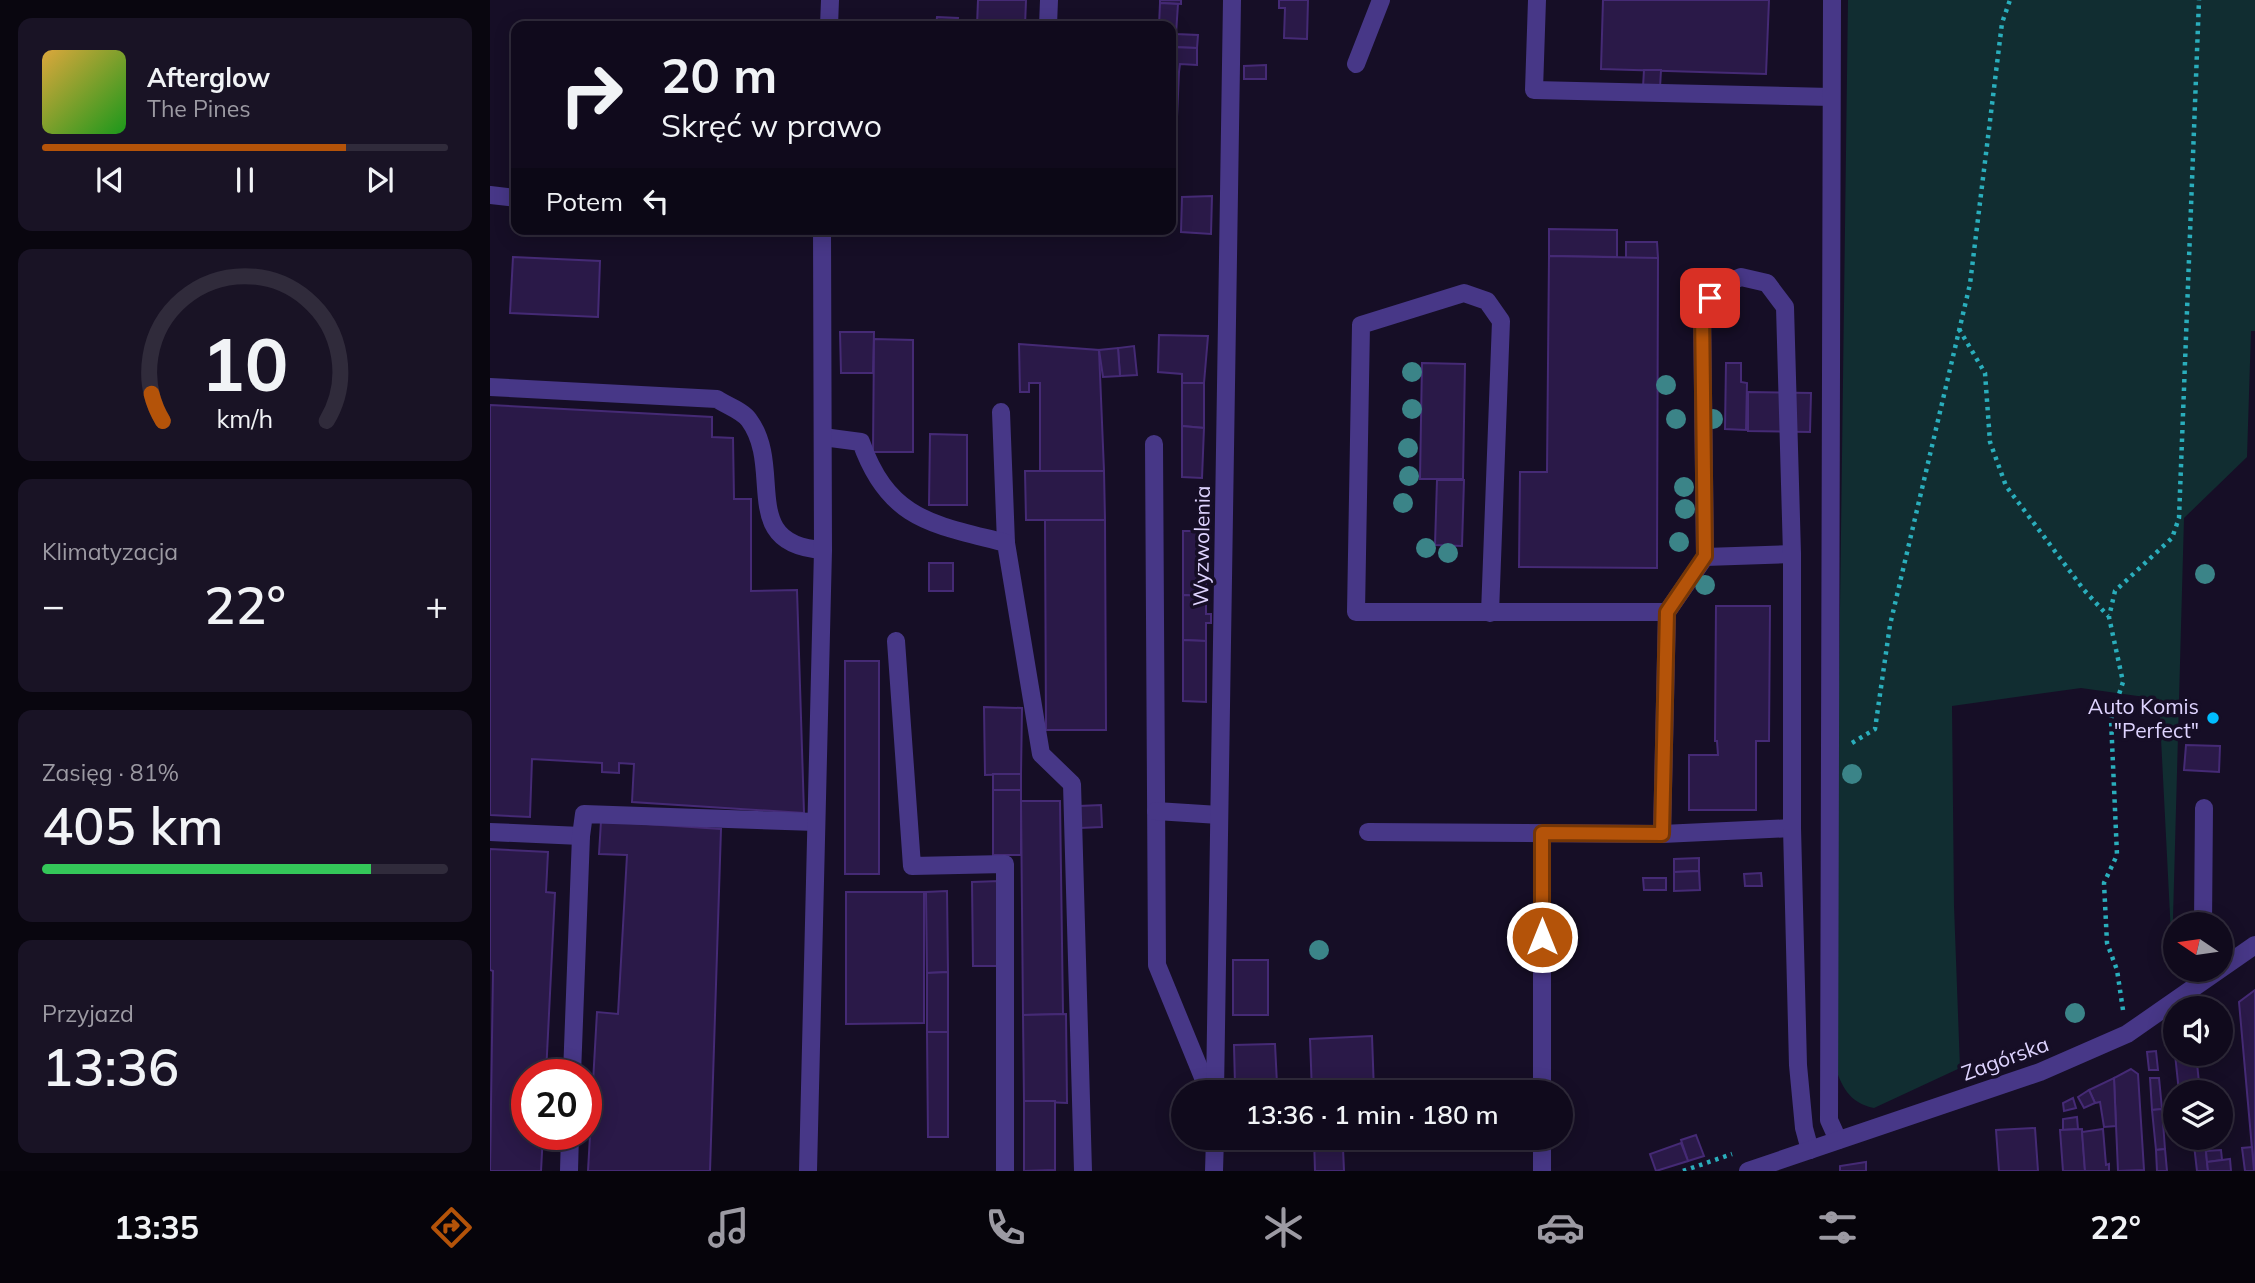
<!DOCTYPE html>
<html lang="pl">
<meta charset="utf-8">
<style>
:root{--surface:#100a1c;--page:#191325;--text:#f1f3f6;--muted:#9c9aa3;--line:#302b3b;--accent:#b45309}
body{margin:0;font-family:Mulish,sans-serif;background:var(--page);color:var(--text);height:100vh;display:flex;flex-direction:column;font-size:26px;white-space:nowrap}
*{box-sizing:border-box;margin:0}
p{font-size:23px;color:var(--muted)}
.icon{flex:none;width:38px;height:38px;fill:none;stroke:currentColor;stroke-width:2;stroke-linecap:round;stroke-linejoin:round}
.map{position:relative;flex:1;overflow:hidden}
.details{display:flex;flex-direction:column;gap:18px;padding:18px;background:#09060f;width:490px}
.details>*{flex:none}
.banner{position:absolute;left:21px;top:21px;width:665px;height:214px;border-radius:14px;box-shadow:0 4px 18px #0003,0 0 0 2px var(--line);background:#100a1c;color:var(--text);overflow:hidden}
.needle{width:46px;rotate:283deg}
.fabs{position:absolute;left:1673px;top:912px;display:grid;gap:14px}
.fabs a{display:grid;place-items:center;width:70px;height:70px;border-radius:50%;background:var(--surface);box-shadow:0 4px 18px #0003,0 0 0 2px var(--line);font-size:35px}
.speed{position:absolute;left:21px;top:1059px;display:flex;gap:14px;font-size:35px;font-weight:700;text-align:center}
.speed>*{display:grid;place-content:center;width:91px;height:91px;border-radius:50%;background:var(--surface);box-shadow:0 4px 18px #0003,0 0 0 2px var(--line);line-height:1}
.speed .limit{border:10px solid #d22;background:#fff;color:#111}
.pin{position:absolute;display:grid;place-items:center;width:60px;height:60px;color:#fff;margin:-30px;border-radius:14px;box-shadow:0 4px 10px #0006}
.me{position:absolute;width:77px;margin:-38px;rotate:0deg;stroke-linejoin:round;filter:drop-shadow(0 0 5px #0008)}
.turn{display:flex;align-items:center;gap:24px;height:147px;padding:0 35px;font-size:32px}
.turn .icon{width:91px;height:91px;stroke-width:2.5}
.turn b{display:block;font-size:49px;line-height:60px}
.then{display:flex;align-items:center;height:66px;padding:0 35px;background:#0003;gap:14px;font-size:26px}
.big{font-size:52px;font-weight:600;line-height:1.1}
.details .widget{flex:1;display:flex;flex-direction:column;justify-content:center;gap:10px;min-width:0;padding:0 24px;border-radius:14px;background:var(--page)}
.details .dial{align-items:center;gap:0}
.dial svg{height:182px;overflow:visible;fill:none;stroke:var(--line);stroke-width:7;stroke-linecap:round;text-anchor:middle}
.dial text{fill:var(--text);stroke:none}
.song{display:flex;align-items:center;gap:21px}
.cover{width:84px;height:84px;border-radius:10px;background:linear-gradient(135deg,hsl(40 70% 55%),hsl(120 70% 35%))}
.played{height:7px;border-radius:4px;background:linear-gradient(90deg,var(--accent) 75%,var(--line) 75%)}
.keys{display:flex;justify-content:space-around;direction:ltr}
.heat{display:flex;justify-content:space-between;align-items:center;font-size:38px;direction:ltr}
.charge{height:10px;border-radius:5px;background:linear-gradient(90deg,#34c759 81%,var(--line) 0)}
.trip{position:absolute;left:681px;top:1080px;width:402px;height:70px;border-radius:35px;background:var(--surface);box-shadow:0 4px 18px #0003,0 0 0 2px var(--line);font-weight:600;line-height:70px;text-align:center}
.tabs{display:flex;height:112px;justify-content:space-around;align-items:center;background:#06040b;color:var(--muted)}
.tabs .icon{width:49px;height:49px}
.tabs .current{color:var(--accent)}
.tabs b{font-size:32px;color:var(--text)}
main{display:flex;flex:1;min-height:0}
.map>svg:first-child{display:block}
</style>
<main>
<section class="details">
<div class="widget">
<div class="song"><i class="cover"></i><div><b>Afterglow</b><p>The Pines</p></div></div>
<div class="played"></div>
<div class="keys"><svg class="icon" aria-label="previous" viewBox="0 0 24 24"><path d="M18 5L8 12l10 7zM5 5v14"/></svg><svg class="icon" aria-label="pause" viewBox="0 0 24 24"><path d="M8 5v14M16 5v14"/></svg><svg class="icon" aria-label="next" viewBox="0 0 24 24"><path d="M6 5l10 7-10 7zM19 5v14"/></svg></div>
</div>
<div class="widget dial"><svg viewBox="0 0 100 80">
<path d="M14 69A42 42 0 1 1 86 69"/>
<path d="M14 69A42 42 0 0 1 9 57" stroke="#b45309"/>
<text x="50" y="56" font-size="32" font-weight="700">10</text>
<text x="50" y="72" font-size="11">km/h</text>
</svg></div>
<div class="widget"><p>Klimatyzacja</p>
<div class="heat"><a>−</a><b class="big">22°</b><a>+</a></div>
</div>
<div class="widget"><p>Zasięg · 81%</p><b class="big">405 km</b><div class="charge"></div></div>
<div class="widget"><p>Przyjazd</p><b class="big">13:36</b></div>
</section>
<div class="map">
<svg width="1765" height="1171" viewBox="0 0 1765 1171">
<rect width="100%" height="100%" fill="#160e26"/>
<path fill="#112d31" d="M 1358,0 L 1765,0 L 1765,331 L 1761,331 L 1757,457 L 1694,518 L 1682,954 L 1669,699 L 1591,688 L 1462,706 L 1464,906 L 1470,1068 L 1384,1108 C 1359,1103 1351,1086 1344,1063 Z"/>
<g fill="#2a1948" stroke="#452a75" stroke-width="2">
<polygon points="488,0 536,0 535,26 487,26"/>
<polygon points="670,0 691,0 691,4 670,3"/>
<polygon points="789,0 818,0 817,39 794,38 795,8 789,8"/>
<polygon points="1113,0 1279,0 1276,74 1111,69"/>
<polygon points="670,3 688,4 686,34 708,35 707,48 681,47 681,26 669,26"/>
<polygon points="447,17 468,18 467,26 446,26"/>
<polygon points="681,47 707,48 707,65 690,64 689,72 681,72"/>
<polygon points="776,65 776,79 754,79 754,66"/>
<polygon points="1154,70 1171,70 1170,88 1153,87"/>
<polygon points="681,72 689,72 687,117 681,117"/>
<polygon points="681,117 687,117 683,180 681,180"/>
<polygon points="722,196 721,234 691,232 692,197"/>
<polygon points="1059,229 1127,230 1127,257 1059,256"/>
<polygon points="1136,242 1167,242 1168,258 1136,258"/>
<polygon points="1059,256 1168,258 1167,568 1029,567 1030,472 1057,472"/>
<polygon points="23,257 110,261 108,317 20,313"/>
<polygon points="350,332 384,332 383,373 351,373"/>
<polygon points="669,335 718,336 714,383 692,383 692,374 668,372"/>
<polygon points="384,339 423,340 423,452 383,452"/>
<polygon points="529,344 609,350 614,471 550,471 550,383 539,383 539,392 530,392"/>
<polygon points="644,346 647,375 630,376 628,348"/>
<polygon points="628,348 630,376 613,377 609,350"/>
<polygon points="932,363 975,364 973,479 930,479"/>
<polygon points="1236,363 1251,363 1251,382 1257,383 1256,430 1235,429"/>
<polygon points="692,383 714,383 714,428 692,426"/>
<polygon points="1258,392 1321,393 1320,432 1258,431"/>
<polygon points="0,405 222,417 222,437 243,438 244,499 261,499 261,591 307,590 314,813 142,802 144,764 129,763 129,773 112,772 112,763 42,759 40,817 0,815"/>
<polygon points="692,426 714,428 712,478 692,477"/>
<polygon points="440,434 477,435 477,505 439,505"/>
<polygon points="535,471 614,471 615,520 536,520"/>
<polygon points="947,480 974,480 972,546 945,545"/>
<polygon points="555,520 615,520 616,730 556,730"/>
<polygon points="693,531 715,531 716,596 693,595"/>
<rect x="439" y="563" width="24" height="28"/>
<polygon points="693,595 716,596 716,614 721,614 721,623 716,623 716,641 693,640"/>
<polygon points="1226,606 1280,606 1279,741 1266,741 1266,810 1199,810 1199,755 1228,755 1227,741 1225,741"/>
<polygon points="693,640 716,641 716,702 693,701"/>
<rect x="355" y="661" width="34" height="213"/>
<polygon points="494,707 532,708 531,774 495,775"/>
<polygon points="1696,745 1730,746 1729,772 1694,770"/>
<rect x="503" y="774" width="28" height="16"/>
<rect x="503" y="790" width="28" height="65"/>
<polygon points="531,801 570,801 573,1014 533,1015"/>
<polygon points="611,805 612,827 590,828 589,806"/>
<polygon points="111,821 231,829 220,1171 98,1171 107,1012 128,1014 137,855 109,854"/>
<polygon points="0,849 58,852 56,892 65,893 56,1074 37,1074 37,1134 53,1134 51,1171 0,1171 3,971 0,970"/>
<polygon points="1209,858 1209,871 1184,872 1184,859"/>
<polygon points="1209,871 1210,890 1184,891 1184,872"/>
<polygon points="1271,873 1272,886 1255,886 1254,874"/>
<polygon points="1153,878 1176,878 1176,890 1154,890"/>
<polygon points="510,881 511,966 483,966 482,882"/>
<polygon points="457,891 458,972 437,973 436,892"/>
<polygon points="356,892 434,892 434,1023 356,1024"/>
<rect x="743" y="960" width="35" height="55"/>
<polygon points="458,972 458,1032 437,1032 437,973"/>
<polygon points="1765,990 1765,1171 1764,1171 1749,1002"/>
<polygon points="576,1014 577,1103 534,1101 533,1015"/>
<polygon points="437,1032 458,1032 458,1137 438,1137"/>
<polygon points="882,1036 884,1092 822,1092 820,1039"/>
<polygon points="785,1044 787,1084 745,1085 744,1045"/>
<polygon points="1666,1051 1668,1070 1659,1070 1657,1052"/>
<polygon points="1685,1054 1706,1054 1710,1092 1689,1092"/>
<polygon points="1641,1069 1648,1074 1654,1170 1628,1171 1624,1078"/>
<polygon points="1624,1078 1626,1126 1614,1127 1610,1102 1605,1103 1599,1090"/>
<polygon points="1660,1078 1669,1078 1672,1109 1662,1110"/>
<polygon points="1599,1090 1605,1103 1594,1108 1588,1097"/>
<polygon points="1583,1098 1586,1108 1574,1111 1573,1103"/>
<polygon points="534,1101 565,1101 565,1170 534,1171"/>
<polygon points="1672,1109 1675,1149 1666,1150 1662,1110"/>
<polygon points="1587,1117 1588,1129 1573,1130 1573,1119"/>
<polygon points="1545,1128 1548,1171 1509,1171 1506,1130"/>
<polygon points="1592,1129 1595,1171 1573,1171 1570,1130"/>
<polygon points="1613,1129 1616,1165 1619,1164 1619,1171 1595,1171 1592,1132"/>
<polygon points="1206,1135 1214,1156 1198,1161 1191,1140"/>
<polygon points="824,1138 888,1138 889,1146 853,1148 854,1171 825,1171"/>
<polygon points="1696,1138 1715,1138 1715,1144 1697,1146"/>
<polygon points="1191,1143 1198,1161 1166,1171 1160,1154"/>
<polygon points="1715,1144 1718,1171 1707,1171 1704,1145"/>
<polygon points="1762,1147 1764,1171 1755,1171 1752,1148"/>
<polygon points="1675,1149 1677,1171 1667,1171 1666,1150"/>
<polygon points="1731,1150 1732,1160 1717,1162 1716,1151"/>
<polygon points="1740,1159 1741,1171 1718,1171 1717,1162"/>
<polygon points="1376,1162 1376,1171 1350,1171 1350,1166"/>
</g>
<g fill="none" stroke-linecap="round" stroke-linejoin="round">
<g stroke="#2aaebc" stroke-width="4.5" stroke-dasharray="3.5 5" stroke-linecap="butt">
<polyline points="1469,329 1495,373 1500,442 1516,486 1594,590 1618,616"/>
<polyline points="1362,743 1385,729 1400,625 1480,284 1512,23 1520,0"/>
<polyline points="1633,1010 1627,970 1617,943 1614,883 1627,855 1621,719 1633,682 1619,617 1625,591 1682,538 1689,518 1709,0"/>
<polyline points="1193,1171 1242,1154"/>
</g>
<g stroke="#473787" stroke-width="18">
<polyline points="1047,0 1044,90 1341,97"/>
<polyline points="1342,0 1339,1120 1348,1140"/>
<polyline points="339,26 340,0"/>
<polyline points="558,26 559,0"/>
<polyline points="866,64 891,0"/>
<polyline points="0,195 26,198"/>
<path d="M 0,387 L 227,399 C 236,405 253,411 259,420 C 295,469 247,545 333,550"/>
<polyline points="511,412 516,543"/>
<path d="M 333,437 L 371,442 C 399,521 443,524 516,543 L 551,754 L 582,784 L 593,1171"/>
<polyline points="664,444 667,965 719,1092"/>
<polyline points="1215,557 1302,554"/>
<polyline points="1000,613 1011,321 997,301 974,293 871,325 866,612 1177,612"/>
<polyline points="406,641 422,866 515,864 515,1171"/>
<polyline points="666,811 729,815"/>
<polyline points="0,832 91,836"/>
<polyline points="878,832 1172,834 1302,828"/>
<polyline points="1052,833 1052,1092"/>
<polyline points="1172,834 1177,612 1215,557 1212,310 1228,287 1251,277 1277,283 1295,307 1302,554 1302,828 1308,1065 1314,1128 1320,1150"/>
<polyline points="1713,924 1714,808"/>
<polyline points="82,1074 91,836 94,814 326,822"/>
<polyline points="725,1092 742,0"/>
<polyline points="1052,1138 1052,1171"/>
<polyline points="79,1171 80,1134"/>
<polyline points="318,1171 333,550 332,229"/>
<polyline points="724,1171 725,1138"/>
<polyline points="1258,1171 1550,1072 1637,1034 1765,945"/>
</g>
</g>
<g fill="#3b8488">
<circle cx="922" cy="372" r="10"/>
<circle cx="1176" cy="385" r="10"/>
<circle cx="922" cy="409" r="10"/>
<circle cx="1186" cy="419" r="10"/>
<circle cx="1223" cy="419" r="10"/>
<circle cx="918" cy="448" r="10"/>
<circle cx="919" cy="476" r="10"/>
<circle cx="1194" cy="487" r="10"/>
<circle cx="913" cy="503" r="10"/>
<circle cx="1195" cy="509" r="10"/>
<circle cx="1189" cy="542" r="10"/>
<circle cx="936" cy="548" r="10"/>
<circle cx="958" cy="553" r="10"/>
<circle cx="1715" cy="574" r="10"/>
<circle cx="1215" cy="585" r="10"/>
<circle cx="1362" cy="774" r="10"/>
<circle cx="829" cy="950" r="10"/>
<circle cx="1585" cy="1013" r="10"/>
</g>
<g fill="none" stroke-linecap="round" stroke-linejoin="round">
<g stroke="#753606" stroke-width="18">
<polyline id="route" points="1052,937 1052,833 1172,834 1177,612 1215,556 1212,310 1220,298"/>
</g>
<use href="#route" stroke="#b45309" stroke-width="12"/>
</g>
<circle fill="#00bdff" stroke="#160e26" stroke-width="2.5" cx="1723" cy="718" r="7"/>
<g text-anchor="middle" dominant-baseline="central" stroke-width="7" stroke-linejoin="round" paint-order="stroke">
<g font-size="21" fill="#dfd4ff" stroke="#160e26">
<text transform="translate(711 546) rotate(-89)">Wyzwolenia</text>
<text transform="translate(1515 1058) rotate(-20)">Zagórska</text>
</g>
<g font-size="21" fill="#dfd4ff" stroke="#160e26" text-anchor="end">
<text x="1709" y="706">Auto Komis<tspan x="1709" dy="24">"Perfect"</tspan></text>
</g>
</g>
</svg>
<div class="fabs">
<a><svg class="needle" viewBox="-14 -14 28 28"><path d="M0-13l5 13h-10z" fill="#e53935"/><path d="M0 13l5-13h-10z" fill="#9c9aa3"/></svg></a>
<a><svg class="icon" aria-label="sound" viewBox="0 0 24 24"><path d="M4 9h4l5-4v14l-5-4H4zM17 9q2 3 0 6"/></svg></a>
<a><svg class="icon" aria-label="layers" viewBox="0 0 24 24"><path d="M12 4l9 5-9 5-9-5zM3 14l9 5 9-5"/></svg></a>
</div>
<div class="speed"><div class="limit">20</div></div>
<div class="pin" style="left:1220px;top:298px;background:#d93025"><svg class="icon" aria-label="arrive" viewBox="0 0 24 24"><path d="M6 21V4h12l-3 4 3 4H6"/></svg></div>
<svg class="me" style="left:1052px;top:937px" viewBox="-20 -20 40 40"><circle r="17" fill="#b45309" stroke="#fff" stroke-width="3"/><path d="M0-11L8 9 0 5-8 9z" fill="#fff"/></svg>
<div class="trip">13:36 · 1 min · 180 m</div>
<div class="banner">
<div class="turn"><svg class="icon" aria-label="right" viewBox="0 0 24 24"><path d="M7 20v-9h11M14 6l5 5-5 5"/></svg><div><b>20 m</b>Skręć w prawo</div></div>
<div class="then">Potem<svg class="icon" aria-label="left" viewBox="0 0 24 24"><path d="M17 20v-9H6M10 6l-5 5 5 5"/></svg></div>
</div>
</div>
</main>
<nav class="tabs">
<b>13:35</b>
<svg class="icon current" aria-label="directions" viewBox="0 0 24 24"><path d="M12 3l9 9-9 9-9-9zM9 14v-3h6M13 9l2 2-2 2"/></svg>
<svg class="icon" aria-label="music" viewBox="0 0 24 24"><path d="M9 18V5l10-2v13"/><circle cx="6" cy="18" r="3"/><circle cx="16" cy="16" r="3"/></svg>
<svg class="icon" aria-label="phone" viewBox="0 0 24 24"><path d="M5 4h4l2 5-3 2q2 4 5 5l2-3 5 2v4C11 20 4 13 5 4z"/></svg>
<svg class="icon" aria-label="climate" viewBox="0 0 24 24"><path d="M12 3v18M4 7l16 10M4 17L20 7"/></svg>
<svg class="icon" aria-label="car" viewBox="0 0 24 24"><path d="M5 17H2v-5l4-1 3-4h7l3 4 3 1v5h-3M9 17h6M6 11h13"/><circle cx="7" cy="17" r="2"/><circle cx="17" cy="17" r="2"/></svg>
<svg class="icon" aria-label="filters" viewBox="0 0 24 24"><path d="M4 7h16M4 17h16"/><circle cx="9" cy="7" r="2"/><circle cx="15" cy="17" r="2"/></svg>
<b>22°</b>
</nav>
